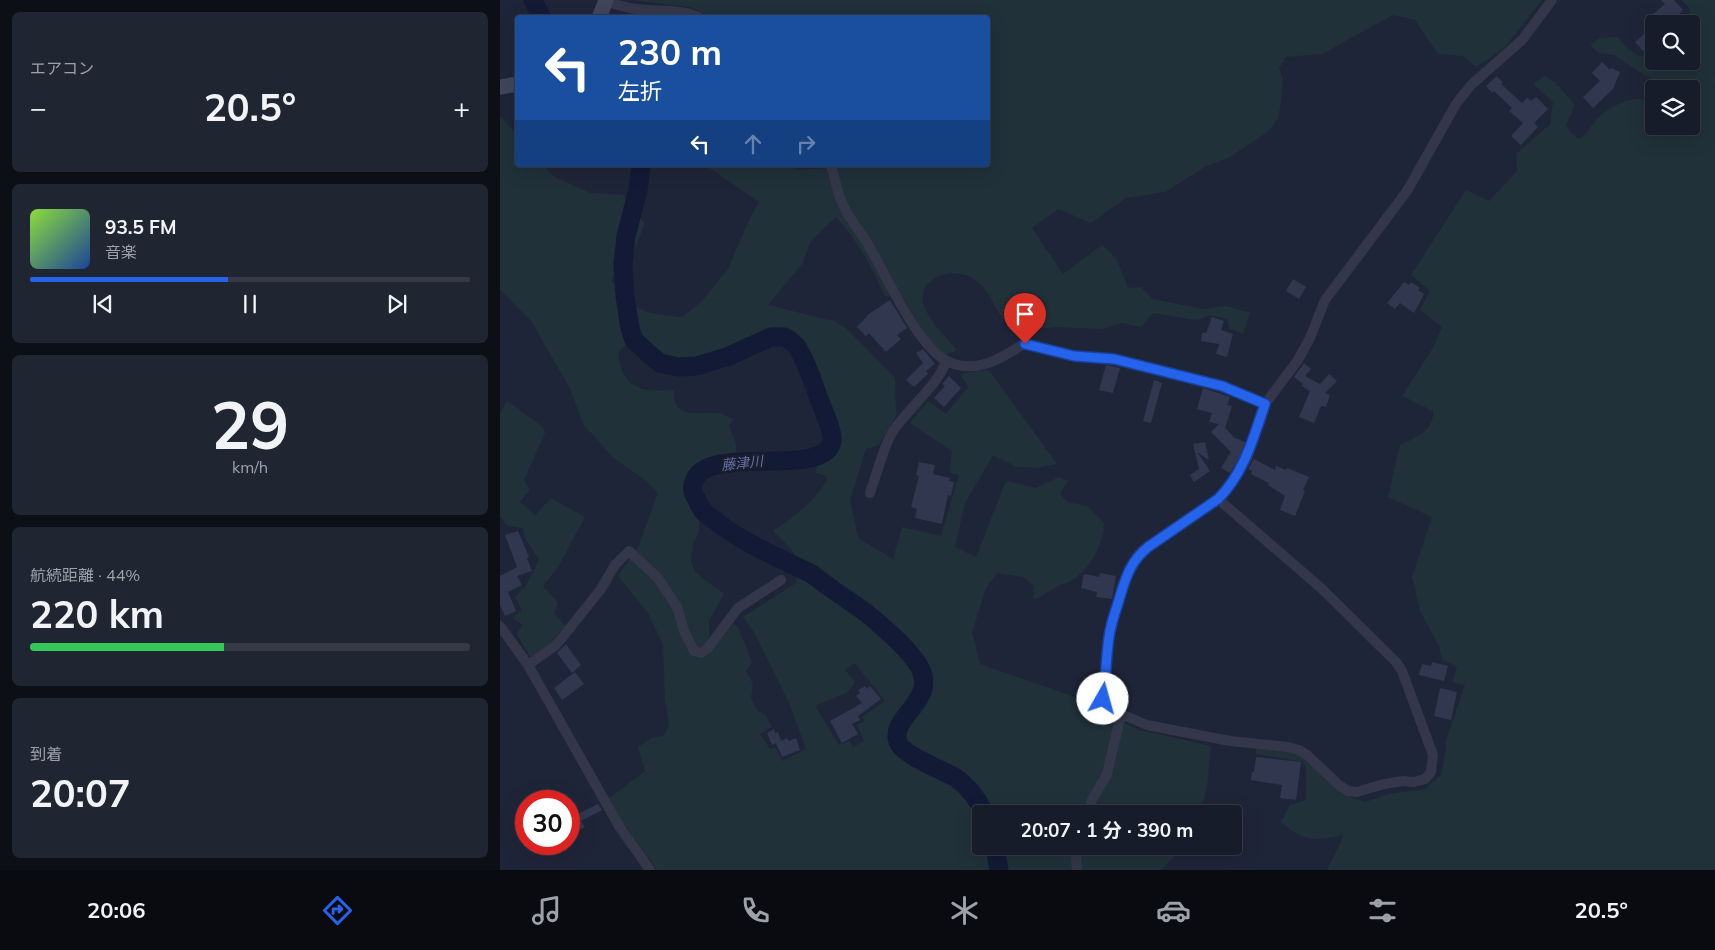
<!DOCTYPE html>
<html lang="ja">
<meta charset="utf-8">
<style>
:root{--surface:#171c2a;--page:#202532;--text:#f1f3f6;--muted:#9ea1a8;--line:#363a47;--accent:#2563eb}
body{margin:0;font-family:Mulish,"Noto Sans JP",sans-serif;background:var(--page);color:var(--text);height:100vh;display:flex;flex-direction:column;font-size:19px;white-space:nowrap}
*{box-sizing:border-box;margin:0}
p{font-size:16px;color:var(--muted)}
.icon{flex:none;width:28px;height:28px;fill:none;stroke:currentColor;stroke-width:2;stroke-linecap:round;stroke-linejoin:round}
.map{position:relative;flex:1;overflow:hidden}
.drawer{display:flex;flex-direction:column;gap:12px;padding:12px;background:#0d0f17;width:500px}
.drawer>*{flex:none}
.banner{position:absolute;left:15px;top:15px;width:475px;height:152px;border-radius:5px;box-shadow:0 5px 20px #0002,0 0 0 1px var(--line);background:#1a4fa0;color:#fff;overflow:hidden}
.tools{position:absolute;left:1145px;top:15px;display:grid;gap:10px}
.tools a{display:grid;place-items:center;width:55px;height:55px;border-radius:5px;background:var(--surface);box-shadow:0 5px 20px #0002,0 0 0 1px var(--line);font-size:25px}
.speed{position:absolute;left:15px;top:790px;display:flex;gap:10px;font-size:25px;font-weight:700;text-align:center}
.speed>*{display:grid;place-content:center;width:65px;height:65px;border-radius:50%;background:var(--surface);box-shadow:0 5px 20px #0002,0 0 0 1px var(--line);line-height:1}
.speed .limit{border:8px solid #d22;background:#fff;color:#111}
.pin{position:absolute;display:grid;place-items:center;width:42px;height:42px;color:#fff;margin:-51px -21px;border-radius:50% 50% 50% 0;rotate:-45deg;box-shadow:0 0 5px #0007}
.pin .icon{rotate:45deg}
.me{position:absolute;width:55px;margin:-28px;rotate:7deg;stroke-linejoin:round;filter:drop-shadow(0 0 4px #0008)}
.turn{display:flex;align-items:center;gap:18px;height:105px;padding:0 20px;font-size:22px}
.turn .icon{width:65px;height:65px;stroke-width:2.5}
.turn b{display:block;font-size:35px;line-height:42px}
.lanes{display:flex;align-items:center;height:48px;padding:0 20px;background:#0003;justify-content:center;gap:25px;direction:ltr}
.lanes .off{opacity:.35}
.big{font-size:38px;font-weight:700;line-height:1.1}
.drawer .tile{flex:1;display:flex;flex-direction:column;justify-content:center;gap:8px;min-width:0;padding:0 18px;border-radius:8px;background:var(--page)}
.drawer .dial{align-items:center;gap:0}
.dial b{font-size:65px;line-height:1}
.song{display:flex;align-items:center;gap:15px}
.cover{width:60px;height:60px;border-radius:8px;background:linear-gradient(135deg,hsl(90 70% 55%),hsl(220 70% 35%))}
.played{height:5px;border-radius:2px;background:linear-gradient(90deg,var(--accent) 45%,var(--line) 45%)}
.keys{display:flex;justify-content:space-around;direction:ltr}
.heat{display:flex;justify-content:space-between;align-items:center;font-size:28px;direction:ltr}
.charge{height:8px;border-radius:4px;background:linear-gradient(90deg,#34c759 44%,var(--line) 0)}
.trip{position:absolute;left:472px;top:805px;width:270px;height:50px;border-radius:5px;background:var(--surface);box-shadow:0 5px 20px #0002,0 0 0 1px var(--line);font-weight:700;line-height:50px;text-align:center}
.tab-bar{display:flex;height:80px;justify-content:space-around;align-items:center;background:#090b11;color:var(--muted)}
.tab-bar .icon{width:35px;height:35px}
.tab-bar .current{color:var(--accent)}
.tab-bar b{font-size:22px;color:var(--text)}
main{display:flex;flex:1;min-height:0}
.map>svg:first-child{display:block}
</style>
<main>
<section class="drawer">
<div class="tile"><p>エアコン</p>
<div class="heat"><a>−</a><b class="big">20.5°</b><a>+</a></div>
</div>
<div class="tile">
<div class="song"><i class="cover"></i><div><b>93.5 FM</b><p>音楽</p></div></div>
<div class="played"></div>
<div class="keys"><svg class="icon" aria-label="previous" viewBox="0 0 24 24"><path d="M18 5L8 12l10 7zM5 5v14"/></svg><svg class="icon" aria-label="pause" viewBox="0 0 24 24"><path d="M8 5v14M16 5v14"/></svg><svg class="icon" aria-label="next" viewBox="0 0 24 24"><path d="M6 5l10 7-10 7zM19 5v14"/></svg></div>
</div>
<div class="tile dial"><b>29</b><p>km/h</p></div>
<div class="tile"><p>航続距離 · 44%</p><b class="big">220 km</b><div class="charge"></div></div>
<div class="tile"><p>到着</p><b class="big">20:07</b></div>
</section>
<div class="map">
<svg width="1215" height="870" viewBox="0 0 1215 870">
<rect width="100%" height="100%" fill="#1f2538"/>
<g fill="#213139" fill-rule="evenodd">
<path d="M 130,0 L 1042,0 L 1005,47 L 976,67 L 963,56 L 938,54 L 915,20 L 893,15 L 822,54 L 786,57 L 779,68 L 783,79 L 779,116 L 770,130 L 730,157 L 705,167 L 665,192 L 626,198 L 591,223 L 558,209 L 532,228 L 563,274 L 602,245 L 616,258 L 628,288 L 641,287 L 653,299 L 703,309 L 726,306 L 750,313 L 743,334 L 730,329 L 727,319 L 711,315 L 697,320 L 653,313 L 641,327 L 622,323 L 602,329 L 555,327 L 514,332 C 510,328 505,323 502,318 C 492,302 487,285 470,277 C 460,272 445,272 437,277 C 401,295 442,333 457,350 L 445,355 L 428,339 L 403,298 L 385,296 C 372,267 358,241 336,217 L 311,241 L 302,264 L 268,305 L 333,321 L 346,328 L 395,378 L 396,416 L 379,445 L 366,449 L 350,500 L 358,538 L 393,559 L 402,527 L 441,536 L 459,475 L 450,473 L 452,451 L 410,423 L 428,401 L 446,414 L 468,387 L 460,374 L 487,370 L 491,373 L 557,464 L 536,468 L 517,467 L 493,455 L 465,503 L 455,547 L 476,557 L 506,481 L 536,488 L 559,477 L 568,481 L 560,494 L 568,502 L 587,506 L 604,523 C 603,544 591,569 572,580 C 567,584 559,584 554,588 C 546,593 542,597 533,599 L 534,586 L 523,577 L 497,573 L 485,590 L 472,633 L 480,664 L 595,704 L 612,717 L 639,730 L 711,746 C 708,767 709,795 698,814 L 481,814 L 481,846 L 679,846 L 672,859 L 661,870 L 157,870 L 107,800 L 145,771 L 138,747 L 152,738 L 163,736 L 169,726 L 165,699 L 163,644 L 148,613 L 118,576 L 138,547 L 158,493 L 146,481 L 113,457 L 83,424 L 70,388 L 31,321 L 0,289 L 0,116 L 17,134 L 18,165 L 42,165 L 55,177 L 90,193 L 123,195 L 145,224 L 132,255 L 116,270 L 111,280 C 138,313 141,313 182,317 L 201,302 L 228,269 L 250,218 L 259,202 L 205,165 L 286,165 L 299,170 L 340,168 L 340,165 L 488,165 L 488,18 L 213,17 L 190,7 ZM 276,333 C 288,336 294,340 302,349 C 309,359 335,430 334,441 C 334,452 327,457 318,461 L 316,473 L 326,476 L 327,480 C 314,502 294,517 273,531 L 291,549 L 300,563 L 296,583 L 243,617 L 254,632 L 290,705 L 306,749 L 282,761 L 276,748 L 270,749 L 260,734 L 272,727 L 266,716 L 258,711 L 251,698 L 253,684 L 246,671 L 252,662 L 238,627 L 233,624 L 217,644 L 209,638 L 209,621 L 224,594 L 196,573 L 191,562 L 192,550 L 193,543 L 199,533 L 199,489 L 202,480 L 214,472 L 232,468 C 239,449 237,444 229,426 L 233,419 C 229,417 226,415 222,414 C 201,410 172,423 174,390 C 153,391 129,393 121,368 C 120,363 118,357 119,353 C 122,345 131,343 137,338 C 144,346 152,356 162,361 C 189,373 249,343 276,333 ZM 355,663 L 385,701 L 362,717 L 365,721 L 357,725 L 364,741 L 353,747 L 349,741 L 339,745 L 315,706 L 348,692 L 355,682 L 345,670 Z"/>
<path d="M 1182,0 L 1215,0 L 1215,870 L 827,870 L 844,835 C 815,840 805,843 781,822 L 790,805 L 806,800 L 806,769 L 804,762 L 756,754 L 756,748 L 795,753 L 807,758 L 850,797 L 865,802 L 889,794 L 925,789 L 941,775 L 946,750 L 946,740 L 965,685 L 953,682 L 957,666 L 942,660 L 939,646 L 920,611 L 912,577 L 932,517 L 888,497 L 900,445 C 916,438 934,431 933,411 L 902,396 L 933,348 L 942,327 L 920,310 L 930,291 L 911,275 L 966,190 L 989,201 L 1017,171 L 1016,154 L 1050,124 L 1053,102 L 1033,84 L 1045,76 L 1055,82 L 1075,105 L 1066,125 L 1071,133 L 1079,139 C 1089,133 1091,124 1100,116 C 1108,108 1127,99 1139,99 C 1144,99 1149,102 1154,102 L 1154,126 L 1191,126 L 1191,89 L 1162,89 L 1161,83 L 1141,73 L 1114,55 L 1099,53 L 1090,45 L 1099,38 L 1117,37 L 1127,48 L 1141,57 L 1154,45 L 1154,61 L 1191,61 L 1191,24 L 1177,24 L 1191,11 Z"/>
<polygon points="7,401 43,427 45,433 24,480 30,490 20,502 35,515 51,498 85,517 58,567 43,586 58,603 54,614 66,626 51,643 30,657 17,634 23,625 13,618 22,610 15,597 27,584 39,560 27,541 22,528 6,525 0,516 0,413"/>
</g>
<g fill="none" stroke-linecap="round" stroke-linejoin="round">
<g stroke="#131a35" stroke-width="19">
<polyline points="33,0 42,18"/>
<path d="M 141,165 L 138,190 L 126,236 L 123,264 L 125,296 L 130,328 L 134,340 L 150,355 L 160,363 L 178,367 L 197,366 L 229,356 L 271,337 L 285,337 C 289,340 294,343 297,347 C 308,364 314,386 321,404 C 325,415 333,430 332,441 C 326,479 211,444 195,479 C 192,485 192,492 196,498 C 198,502 200,507 203,511 C 207,516 214,519 218,523 C 246,544 279,558 310,573 C 318,578 324,584 332,589 C 344,598 358,606 370,616 C 385,629 408,648 419,666 C 439,701 389,716 398,742 C 402,755 443,770 456,778 C 469,787 478,800 485,814"/>
<polyline points="495,846 499,870"/>
</g>
</g>
<g fill="#31374f">
<polygon points="1161,0 1174,0 1183,10 1179,14 1180,16 1171,24 1156,24 1150,17 1165,4"/>
<polygon points="1154,25 1154,41 1143,51 1135,42"/>
<polygon points="1102,62 1110,70 1111,68 1120,72 1113,89 1093,108 1083,97 1100,81 1092,73"/>
<polygon points="997,76 1003,83 1001,84 1022,103 1027,98 1031,101 1036,97 1048,109 1034,123 1038,127 1021,145 1011,136 1023,123 1009,111 1012,108 994,91 992,93 986,86"/>
<polygon points="793,279 806,287 799,299 786,291"/>
<polygon points="904,282 909,285 911,282 920,288 918,290 924,294 914,313 900,303 895,309 887,303"/>
<polygon points="390,300 407,328 397,335 401,339 386,352 369,333 366,336 357,327 369,314"/>
<polygon points="712,317 724,321 721,330 733,334 727,357 716,354 719,344 701,341 702,333 706,333"/>
<polygon points="423,349 435,364 426,371 428,374 414,387 406,380 423,363 416,353"/>
<polygon points="804,363 811,369 805,376 820,384 829,374 837,381 825,393 830,395 826,407 821,406 814,423 799,417 810,391 802,386 803,384 794,377"/>
<polygon points="606,365 620,368 613,393 599,390"/>
<polygon points="449,376 461,388 444,407 434,398 445,386 442,384"/>
<polygon points="654,380 662,383 651,423 643,421"/>
<polygon points="703,388 730,397 727,405 732,406 725,428 735,438 745,442 742,453 730,473 721,468 731,452 711,432 719,424 709,422 712,413 697,409"/>
<polygon points="705,442 709,460 697,452 710,471 694,482 690,475 699,469 693,444"/>
<polygon points="754,459 775,470 776,466 786,470 787,468 809,477 803,490 805,491 795,516 780,510 785,496 768,485 769,483 751,474 752,471 748,469"/>
<polygon points="419,462 435,465 433,474 450,478 449,481 454,482 451,496 448,495 442,524 415,518 417,509 411,507 419,476 416,475"/>
<polygon points="18,531 29,557 27,558 32,571 17,576 22,585 8,592 16,611 5,616 0,605 0,576 17,567 5,535"/>
<polygon points="600,573 616,576 612,599 596,597 597,592 581,588 584,574 599,577"/>
<polygon points="66,644 81,665 72,673 57,653"/>
<polygon points="932,662 948,666 944,681 919,675 922,664 931,666"/>
<polygon points="75,672 84,684 62,700 54,688"/>
<polygon points="365,686 367,689 370,686 381,699 358,716 360,720 352,724 358,734 342,743 330,721 362,703 356,696 360,693 358,690"/>
<polygon points="940,688 957,692 951,720 934,716"/>
<polygon points="274,729 275,733 278,732 281,741 287,738 289,741 296,738 300,750 282,757 276,743 272,745 267,733"/>
<polygon points="756,757 801,762 796,800 780,798 782,785 751,780 752,772 754,772"/>
<polygon points="98,804 102,810 81,821 85,827 69,836 69,812 74,809 78,814"/>
</g>
<g fill="none" stroke-linecap="round" stroke-linejoin="round">
<g stroke="#333749" stroke-width="10">
<path d="M 105,1 C 115,4 126,8 136,9 C 157,12 181,8 201,18"/>
<path d="M 331,165 C 335,178 337,193 343,205 C 349,219 360,231 368,244 C 384,272 418,347 447,361 C 475,375 501,359 525,343 L 574,356 L 614,359 L 722,386 L 765,404"/>
<path d="M 370,493 C 376,476 384,445 393,431 C 408,409 439,384 446,361"/>
<path d="M 718,499 L 821,588 L 896,662 L 902,671 L 933,755 L 931,772 L 925,779 L 914,782 L 903,781 L 884,784 L 857,792 L 848,791 L 839,785 L 807,755 L 799,750 L 788,747 L 730,741 L 647,725 L 621,714 L 608,705 L 603,699 C 606,678 606,657 609,637 C 611,622 617,608 621,593 C 627,574 632,560 648,547 L 718,499 L 734,480 L 748,456 L 765,404 L 798,360 L 810,338 L 825,300 L 907,191 L 956,104 L 971,85 L 1022,40 L 1052,0"/>
<polyline points="0,626 28,665 119,826 150,870"/>
<polyline points="28,665 55,646 62,638 101,589 115,565 129,551 158,578 177,607 184,631 194,651 201,653 208,648 238,608 281,580"/>
<polyline points="588,814 592,800 607,774 621,714"/>
<polyline points="577,870 576,858 579,846"/>
</g>
<g stroke="#41455c" stroke-width="15">
<polyline points="99,18 106,0"/>
<polyline points="0,87 18,84"/>
</g>
</g>
<g fill="none" stroke-linecap="round" stroke-linejoin="round">
<g stroke="#184099" stroke-width="12">
<path id="route" d="M 525,344 L 574,356 L 614,359 L 722,386 L 765,404 C 753,439 744,473 718,499 L 648,547 C 632,560 627,574 621,593 C 617,608 611,622 609,637 C 606,657 606,678 603,699"/>
</g>
<use href="#route" stroke="#2563eb" stroke-width="9"/>
</g>
<g text-anchor="middle" dominant-baseline="central" stroke-width="5" stroke-linejoin="round" paint-order="stroke">
<g font-size="14" font-style="italic" fill="#6572a6" stroke="#191d2d">
<text transform="translate(242 463) rotate(-6)">藤津川</text>
</g>
</g>
</svg>
<div class="tools">
<a><svg class="icon" aria-label="search" viewBox="0 0 24 24"><circle cx="10" cy="10" r="6"/><path d="M15 15l6 6"/></svg></a>
<a><svg class="icon" aria-label="layers" viewBox="0 0 24 24"><path d="M12 4l9 5-9 5-9-5zM3 14l9 5 9-5"/></svg></a>
</div>
<div class="speed"><div class="limit">30</div></div>
<div class="pin" style="left:525px;top:344px;background:#d93025"><svg class="icon" aria-label="arrive" viewBox="0 0 24 24"><path d="M6 21V4h12l-3 4 3 4H6"/></svg></div>
<svg class="me" style="left:603px;top:699px" viewBox="-20 -20 40 40"><circle r="19" fill="#fff"/><path d="M0-13L10 11 0 6-10 11z" fill="#2563eb"/></svg>
<div class="trip">20:07 · 1 分 · 390 m</div>
<div class="banner">
<div class="turn"><svg class="icon" aria-label="left" viewBox="0 0 24 24"><path d="M17 20v-9H6M10 6l-5 5 5 5"/></svg><div><b>230 m</b>左折</div></div>
<div class="lanes"><svg class="icon" aria-label="left" viewBox="0 0 24 24"><path d="M17 20v-9H6M10 6l-5 5 5 5"/></svg><svg class="icon off" aria-label="ahead" viewBox="0 0 24 24"><path d="M12 20V5M6 11l6-6 6 6"/></svg><svg class="icon off" aria-label="right" viewBox="0 0 24 24"><path d="M7 20v-9h11M14 6l5 5-5 5"/></svg></div>
</div>
</div>
</main>
<nav class="tab-bar">
<b>20:06</b>
<svg class="icon current" aria-label="directions" viewBox="0 0 24 24"><path d="M12 3l9 9-9 9-9-9zM9 14v-3h6M13 9l2 2-2 2"/></svg>
<svg class="icon" aria-label="music" viewBox="0 0 24 24"><path d="M9 18V5l10-2v13"/><circle cx="6" cy="18" r="3"/><circle cx="16" cy="16" r="3"/></svg>
<svg class="icon" aria-label="phone" viewBox="0 0 24 24"><path d="M5 4h4l2 5-3 2q2 4 5 5l2-3 5 2v4C11 20 4 13 5 4z"/></svg>
<svg class="icon" aria-label="climate" viewBox="0 0 24 24"><path d="M12 3v18M4 7l16 10M4 17L20 7"/></svg>
<svg class="icon" aria-label="car" viewBox="0 0 24 24"><path d="M5 17H2v-5l4-1 3-4h7l3 4 3 1v5h-3M9 17h6M6 11h13"/><circle cx="7" cy="17" r="2"/><circle cx="17" cy="17" r="2"/></svg>
<svg class="icon" aria-label="filters" viewBox="0 0 24 24"><path d="M4 7h16M4 17h16"/><circle cx="9" cy="7" r="2"/><circle cx="15" cy="17" r="2"/></svg>
<b>20.5°</b>
</nav>
